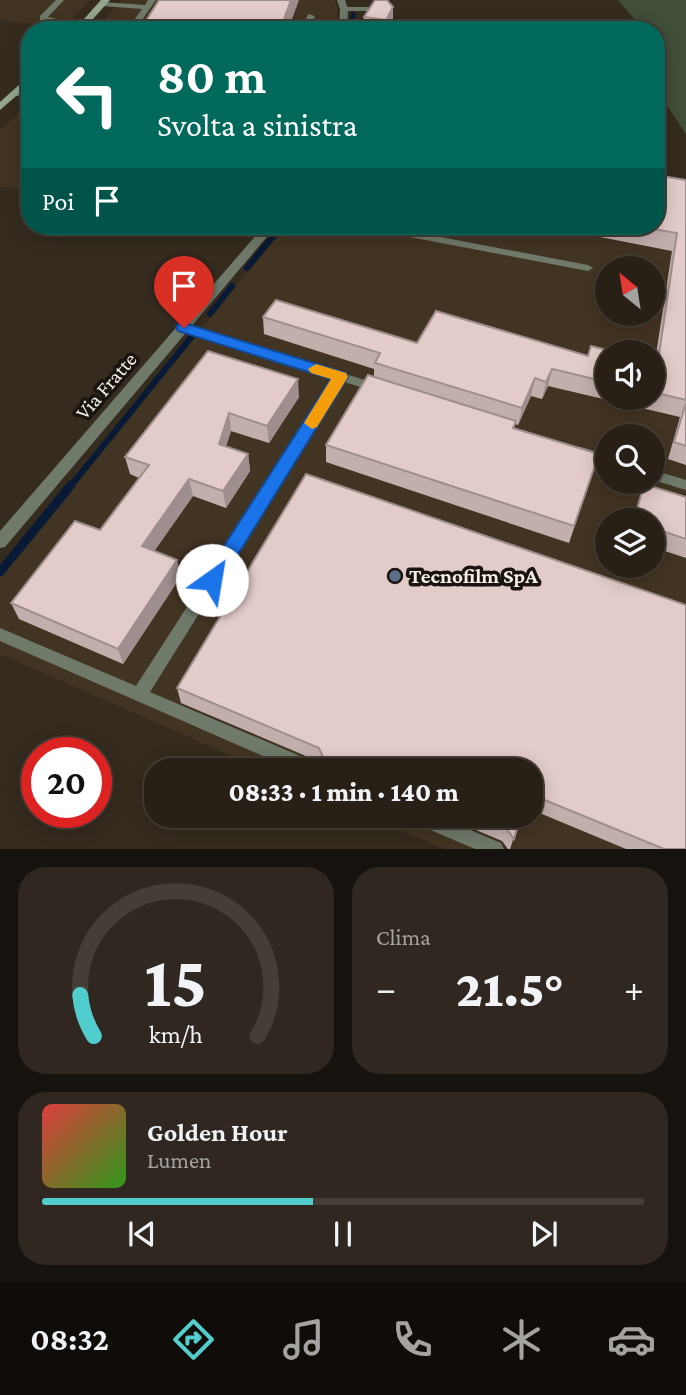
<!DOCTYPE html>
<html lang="it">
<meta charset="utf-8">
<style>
:root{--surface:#282017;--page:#302820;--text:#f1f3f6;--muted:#a5a3a1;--line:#443e36;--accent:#52cdcd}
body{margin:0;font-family:"Crimson Pro",serif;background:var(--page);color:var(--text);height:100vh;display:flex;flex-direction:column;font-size:26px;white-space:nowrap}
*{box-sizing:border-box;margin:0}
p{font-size:23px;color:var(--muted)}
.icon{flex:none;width:38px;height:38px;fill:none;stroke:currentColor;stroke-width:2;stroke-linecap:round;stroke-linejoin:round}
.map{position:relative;height:849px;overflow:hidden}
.details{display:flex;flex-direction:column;gap:18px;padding:18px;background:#16120d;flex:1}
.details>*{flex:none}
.banner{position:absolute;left:21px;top:21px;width:644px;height:214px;border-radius:28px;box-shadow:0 4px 18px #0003,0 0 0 2px var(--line);background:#00695c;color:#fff;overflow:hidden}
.needle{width:46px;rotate:330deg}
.fabs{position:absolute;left:595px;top:256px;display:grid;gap:14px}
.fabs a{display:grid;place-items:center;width:70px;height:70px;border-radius:50%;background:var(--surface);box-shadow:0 4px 18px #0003,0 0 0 2px var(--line);font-size:35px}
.speed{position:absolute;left:21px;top:737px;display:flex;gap:14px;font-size:35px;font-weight:700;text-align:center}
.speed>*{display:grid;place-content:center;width:91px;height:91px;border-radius:50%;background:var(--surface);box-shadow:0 4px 18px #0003,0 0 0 2px var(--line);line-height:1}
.speed .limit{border:10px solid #d22;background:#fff;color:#111}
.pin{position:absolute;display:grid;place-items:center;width:60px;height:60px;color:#fff;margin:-72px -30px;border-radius:50% 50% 50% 0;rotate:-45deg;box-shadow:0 0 7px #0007}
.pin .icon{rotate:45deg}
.me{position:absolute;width:77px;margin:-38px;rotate:32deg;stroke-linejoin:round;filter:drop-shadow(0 0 5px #0008)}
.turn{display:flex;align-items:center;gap:24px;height:147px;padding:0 21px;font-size:32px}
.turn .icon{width:91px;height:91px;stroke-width:2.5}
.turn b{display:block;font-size:49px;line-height:60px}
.then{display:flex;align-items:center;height:66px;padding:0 21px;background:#0003;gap:14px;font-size:26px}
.big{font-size:52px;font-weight:800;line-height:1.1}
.details .card{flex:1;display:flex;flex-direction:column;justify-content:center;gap:10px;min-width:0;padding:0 24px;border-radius:28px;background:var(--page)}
.details .dial{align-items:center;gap:0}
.dial svg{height:182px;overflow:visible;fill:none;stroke:var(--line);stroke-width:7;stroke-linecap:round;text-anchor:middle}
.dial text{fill:var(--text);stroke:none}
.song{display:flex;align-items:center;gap:21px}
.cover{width:84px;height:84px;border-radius:10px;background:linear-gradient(135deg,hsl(0 70% 55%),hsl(110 70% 35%))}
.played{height:7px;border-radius:4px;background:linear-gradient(90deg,var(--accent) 45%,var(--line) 45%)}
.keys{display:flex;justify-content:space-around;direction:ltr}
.heat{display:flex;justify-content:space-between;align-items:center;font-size:38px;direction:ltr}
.details .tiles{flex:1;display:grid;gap:18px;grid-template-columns:1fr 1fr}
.card:last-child{grid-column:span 2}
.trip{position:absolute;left:144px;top:758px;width:399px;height:70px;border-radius:28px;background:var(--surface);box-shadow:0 4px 18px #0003,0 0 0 2px var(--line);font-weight:800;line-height:70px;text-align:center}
.tab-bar{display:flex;height:112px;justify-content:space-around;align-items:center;background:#100d09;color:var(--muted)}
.tab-bar .icon{width:49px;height:49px}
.tab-bar .on{color:var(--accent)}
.tab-bar b{font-size:32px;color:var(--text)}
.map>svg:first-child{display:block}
</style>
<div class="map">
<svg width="686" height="849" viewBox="0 0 686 849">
<rect width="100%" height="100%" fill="#352b1f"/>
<g fill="#423422" fill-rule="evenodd">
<polygon points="0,0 90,0 63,28 0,20"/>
<polygon points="122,0 334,0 337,6 337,20 335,30 95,30"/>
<polygon points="30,102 30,189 0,187 0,131"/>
<path d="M 686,187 L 686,849 L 444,849 L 368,816 L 530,816 L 530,770 L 264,770 L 0,654 L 0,577 L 285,226 L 656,226 ZM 607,268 L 653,268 L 653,313 L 607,313 ZM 607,352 L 653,352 L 653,397 L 607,397 ZM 607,436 L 653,436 L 653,481 L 607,481 ZM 607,520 L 653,520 L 653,565 L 607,565 Z"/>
</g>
<polygon fill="#414e39" points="618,0 686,0 686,134 656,89 656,30 644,30"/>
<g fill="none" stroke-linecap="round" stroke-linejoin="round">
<polyline stroke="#081a36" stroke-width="5" points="351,30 353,15"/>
<g stroke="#081a36" stroke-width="6">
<polyline points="247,268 281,227"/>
<polyline points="210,314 232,286"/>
<polyline points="70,487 193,335"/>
</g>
<polyline stroke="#081a36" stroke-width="9" points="0,572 71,485"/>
<g fill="#6f7a6b" fill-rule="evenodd">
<polygon points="56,0 64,0 48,17 84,25 84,29 40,20 40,16"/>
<polygon points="148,0 156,0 135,30 127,30 142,9 102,6 98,4 102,2 145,5"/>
<polygon points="341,7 369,7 373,9 369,11 341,11"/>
<polygon points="308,14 315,16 310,30 302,30"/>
<polygon points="14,90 30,92 30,98 11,95 10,93"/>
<polygon points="363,226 383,226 588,265 593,268 588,271 368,229"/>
<polygon points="184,324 381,385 383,388 377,392 344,382 150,692 319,764 321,770 295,770 0,641 0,628 136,686 334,379 180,331 178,328 180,325"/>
<polygon points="581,447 607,455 607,465 577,455 575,452 577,449"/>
<polygon points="653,470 686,480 686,490 653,480"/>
<polygon points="410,816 437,816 501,843 504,849 475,849 412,822"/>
</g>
<g fill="#6f7a6b" fill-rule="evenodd">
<polygon points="337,0 345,0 348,9 347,30 339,30 340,9"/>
<polygon points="264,226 276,226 5,547 0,548 0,531"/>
</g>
<g fill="#94a68e" fill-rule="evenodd">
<polygon points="101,0 110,0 83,30 74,30"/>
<polygon points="30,75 30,84 0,110 0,102"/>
</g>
</g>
<g fill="#c2afad">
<polygon points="393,7 393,18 386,30 364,28 364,17"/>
<polygon points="686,180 686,465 668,459 680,417 548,386 542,399 531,396 518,425 515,424 514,429 599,454 569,543 326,462 326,445 374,377 374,369 264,334 263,317 417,343 588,356 607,352 607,397 653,397 653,360 655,361 672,251 595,236 597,226 656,226"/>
<polygon points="208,351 299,397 269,443 231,431 226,446 248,454 250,471 226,508 193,496 154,551 181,576 123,664 19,619 11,603 100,530 139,478 130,474 125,457"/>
<polygon points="306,474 686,849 626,849 530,809 530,770 323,770 320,762 181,703 177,688"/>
<polygon points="644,484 686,497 686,558 653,547 653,520 633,520"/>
<polygon points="443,816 521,816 510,849 508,849 502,841"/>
</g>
<g fill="#9e8e8d">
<polygon points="291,0 299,0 288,30 280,30"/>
<polygon points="393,7 393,18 385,30 386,20"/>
<polygon points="552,369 548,386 542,399 546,382"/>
<polygon points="535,378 531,396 518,425 522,408"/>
<polygon points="298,379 299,397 269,443 267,426"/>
<polygon points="229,413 231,431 221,461 219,444"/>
<polygon points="248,454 250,471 226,508 223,491"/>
<polygon points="189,479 193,496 146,563 142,546"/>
<polygon points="177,560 181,576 123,664 118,649"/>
</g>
<g fill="#e2cbc9" stroke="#9e8e8d" stroke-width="2">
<polygon points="159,0 291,0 280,30 140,30"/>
<polygon points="375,0 387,0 393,7 386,20 364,17"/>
<polygon points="656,175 686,180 686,400 653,392 653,360 658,361 677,233 636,226 656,226"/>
<polygon points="276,300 417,343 436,311 588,356 591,346 615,352 607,352 607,382 552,369 546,382 535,378 522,408 375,363 380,353 263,317"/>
<polygon points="208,351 298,379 267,426 229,413 219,444 248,454 223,491 189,479 142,546 177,560 118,649 11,603 75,521 100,530 149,465 125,457"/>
<polygon points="368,375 516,421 513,428 599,454 574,526 326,445"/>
<polygon points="686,403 686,446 674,442"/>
<polygon points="306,474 686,605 686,849 664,849 530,794 530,770 353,770 323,757 319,748 177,688"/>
<polygon points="644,484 686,497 686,539 653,528 653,520 634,520"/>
<polygon points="477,816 521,816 514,839 506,828"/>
</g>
<polygon fill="#1a73e8" stroke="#114b97" stroke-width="2" points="184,323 346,373 348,377 219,585 212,588 206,585 203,580 206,574 331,379 178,331 176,328 178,324"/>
<polygon fill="#f59e0b" points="316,364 346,373 348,377 317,427 312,429 304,423 331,379 311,373 308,369"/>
<circle fill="#5c6f8a" stroke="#19140f" stroke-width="2.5" cx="395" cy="576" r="7"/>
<g text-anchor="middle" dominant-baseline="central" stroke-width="7" stroke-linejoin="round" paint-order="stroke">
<g font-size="21" fill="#f4ede6" stroke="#19140f">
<text transform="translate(106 386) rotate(-49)">Via Fratte</text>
</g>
<g font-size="21" font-weight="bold" fill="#f4ede6" stroke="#19140f" text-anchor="start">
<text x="409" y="576">Tecnofilm SpA</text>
</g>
</g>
</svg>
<div class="fabs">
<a><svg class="needle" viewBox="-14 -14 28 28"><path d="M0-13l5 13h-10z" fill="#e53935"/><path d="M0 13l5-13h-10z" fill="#a5a3a1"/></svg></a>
<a><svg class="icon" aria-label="sound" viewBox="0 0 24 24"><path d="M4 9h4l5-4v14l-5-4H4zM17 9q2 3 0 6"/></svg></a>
<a><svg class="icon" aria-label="search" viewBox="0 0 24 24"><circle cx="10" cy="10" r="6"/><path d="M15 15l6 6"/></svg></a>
<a><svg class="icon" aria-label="layers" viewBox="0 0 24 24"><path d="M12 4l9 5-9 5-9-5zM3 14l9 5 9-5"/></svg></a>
</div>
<div class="speed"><div class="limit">20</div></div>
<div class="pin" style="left:184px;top:328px;background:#d93025"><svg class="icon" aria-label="arrive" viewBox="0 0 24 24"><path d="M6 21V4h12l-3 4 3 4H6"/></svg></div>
<svg class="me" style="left:212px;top:580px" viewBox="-20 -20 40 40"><circle r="19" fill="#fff"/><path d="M0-13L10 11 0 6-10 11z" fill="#1a73e8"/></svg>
<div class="trip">08:33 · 1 min · 140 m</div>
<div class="banner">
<div class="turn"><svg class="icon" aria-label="left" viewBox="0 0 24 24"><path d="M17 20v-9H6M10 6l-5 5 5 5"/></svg><div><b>80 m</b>Svolta a sinistra</div></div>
<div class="then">Poi<svg class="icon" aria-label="arrive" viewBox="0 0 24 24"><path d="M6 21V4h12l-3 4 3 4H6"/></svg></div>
</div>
</div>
<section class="details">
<div class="tiles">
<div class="card dial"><svg viewBox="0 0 100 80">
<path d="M14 69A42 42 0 1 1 86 69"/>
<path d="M14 69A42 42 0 0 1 8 51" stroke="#52cdcd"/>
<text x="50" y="56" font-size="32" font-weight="700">15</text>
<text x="50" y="72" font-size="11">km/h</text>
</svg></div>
<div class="card"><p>Clima</p>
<div class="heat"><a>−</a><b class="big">21.5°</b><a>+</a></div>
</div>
<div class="card">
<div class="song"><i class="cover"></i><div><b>Golden Hour</b><p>Lumen</p></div></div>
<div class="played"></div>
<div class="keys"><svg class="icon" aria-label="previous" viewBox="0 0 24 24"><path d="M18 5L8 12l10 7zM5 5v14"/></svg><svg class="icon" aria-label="pause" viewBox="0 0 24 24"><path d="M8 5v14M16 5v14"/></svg><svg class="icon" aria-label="next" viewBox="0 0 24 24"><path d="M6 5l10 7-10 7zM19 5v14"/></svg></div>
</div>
</div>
</section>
<nav class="tab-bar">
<b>08:32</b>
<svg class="icon on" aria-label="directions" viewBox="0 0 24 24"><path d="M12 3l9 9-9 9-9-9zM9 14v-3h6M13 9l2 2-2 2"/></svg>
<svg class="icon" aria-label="music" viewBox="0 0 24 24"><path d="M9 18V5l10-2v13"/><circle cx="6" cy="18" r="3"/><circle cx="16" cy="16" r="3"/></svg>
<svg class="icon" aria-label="phone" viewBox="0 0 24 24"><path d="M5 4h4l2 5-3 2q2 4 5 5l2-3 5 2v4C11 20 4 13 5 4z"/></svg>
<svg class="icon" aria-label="climate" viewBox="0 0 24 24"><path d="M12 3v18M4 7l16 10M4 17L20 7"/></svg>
<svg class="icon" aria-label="car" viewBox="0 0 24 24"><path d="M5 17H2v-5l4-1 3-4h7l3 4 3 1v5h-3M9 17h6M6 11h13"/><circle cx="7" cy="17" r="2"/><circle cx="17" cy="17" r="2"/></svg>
</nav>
